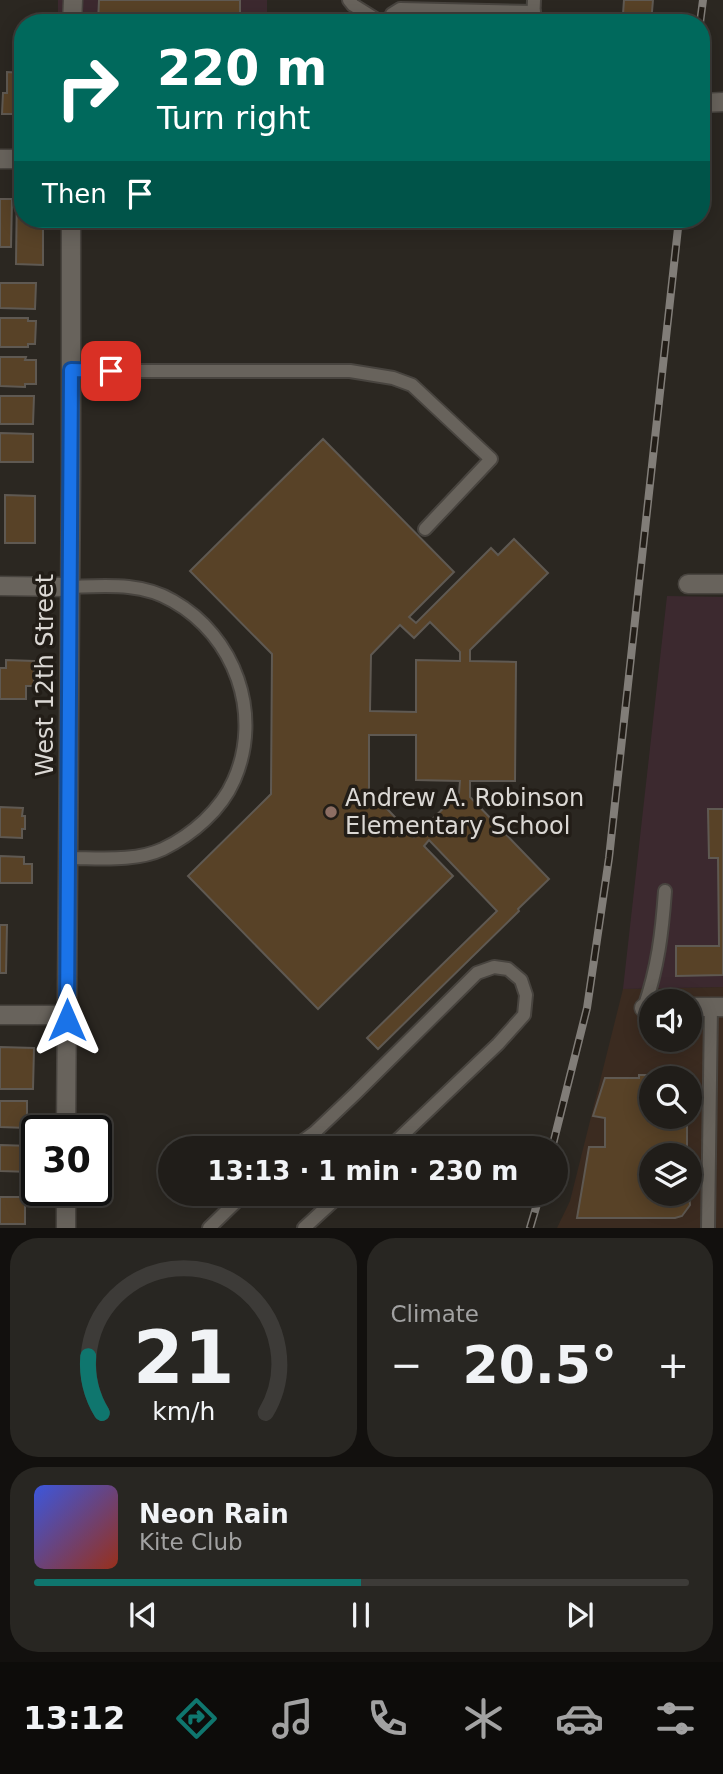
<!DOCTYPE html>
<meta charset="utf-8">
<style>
:root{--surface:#201d19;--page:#282622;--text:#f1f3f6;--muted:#a2a2a2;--line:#3d3b38;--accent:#0f766e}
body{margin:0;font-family:"DejaVu Sans",sans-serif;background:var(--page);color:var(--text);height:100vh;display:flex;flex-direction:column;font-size:26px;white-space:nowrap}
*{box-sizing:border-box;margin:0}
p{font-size:23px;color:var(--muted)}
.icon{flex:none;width:38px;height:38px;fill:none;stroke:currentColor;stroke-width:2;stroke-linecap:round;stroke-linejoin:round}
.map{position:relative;height:1228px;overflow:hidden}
.drawer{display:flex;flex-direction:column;gap:10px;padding:10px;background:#12100e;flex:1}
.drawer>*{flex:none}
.guide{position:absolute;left:14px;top:14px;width:696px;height:214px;border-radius:28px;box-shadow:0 4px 18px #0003,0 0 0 2px var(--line);background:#00695c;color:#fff;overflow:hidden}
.controls{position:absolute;left:639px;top:989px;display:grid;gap:14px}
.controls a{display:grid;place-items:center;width:63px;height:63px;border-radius:50%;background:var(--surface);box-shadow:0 4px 18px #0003,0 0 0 2px var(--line);font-size:35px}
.speed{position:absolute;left:21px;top:1115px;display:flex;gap:14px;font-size:35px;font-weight:700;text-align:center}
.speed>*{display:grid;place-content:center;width:91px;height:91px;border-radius:50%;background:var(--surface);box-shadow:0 4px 18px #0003,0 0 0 2px var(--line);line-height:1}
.speed .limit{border:4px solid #111;border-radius:10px;background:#fff;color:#111}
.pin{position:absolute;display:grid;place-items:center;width:60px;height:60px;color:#fff;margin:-30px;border-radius:14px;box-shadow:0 4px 10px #0006}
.me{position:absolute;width:77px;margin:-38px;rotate:0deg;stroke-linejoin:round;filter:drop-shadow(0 0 5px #0008)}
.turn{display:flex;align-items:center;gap:24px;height:147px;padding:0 28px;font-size:32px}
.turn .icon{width:91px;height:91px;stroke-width:2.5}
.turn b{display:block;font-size:49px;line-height:60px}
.then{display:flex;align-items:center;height:66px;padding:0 28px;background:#0003;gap:14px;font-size:26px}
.big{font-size:52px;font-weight:800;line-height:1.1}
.drawer .widget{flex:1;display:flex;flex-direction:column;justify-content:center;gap:10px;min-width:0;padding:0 24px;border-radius:28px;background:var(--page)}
.drawer .dial{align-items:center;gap:0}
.dial svg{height:182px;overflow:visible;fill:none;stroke:var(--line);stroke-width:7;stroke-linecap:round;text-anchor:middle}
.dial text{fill:var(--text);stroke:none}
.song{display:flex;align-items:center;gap:21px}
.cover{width:84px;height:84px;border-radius:10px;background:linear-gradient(135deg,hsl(230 70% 55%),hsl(10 70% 35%))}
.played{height:7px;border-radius:4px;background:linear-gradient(90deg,var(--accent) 50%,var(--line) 50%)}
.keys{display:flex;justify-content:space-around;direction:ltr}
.heat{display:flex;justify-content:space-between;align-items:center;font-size:38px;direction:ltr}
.drawer .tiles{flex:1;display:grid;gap:10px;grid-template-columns:1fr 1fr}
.widget:last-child{grid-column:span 2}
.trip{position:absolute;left:158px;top:1136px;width:410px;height:70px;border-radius:35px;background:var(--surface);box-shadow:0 4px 18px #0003,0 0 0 2px var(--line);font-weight:800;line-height:70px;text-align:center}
.tab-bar{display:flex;height:112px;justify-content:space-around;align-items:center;background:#0d0c0a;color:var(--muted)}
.tab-bar .icon{width:49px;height:49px}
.tab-bar .on{color:var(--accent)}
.tab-bar b{font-size:32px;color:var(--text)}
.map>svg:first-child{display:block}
</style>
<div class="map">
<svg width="723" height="1228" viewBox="0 0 723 1228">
<rect width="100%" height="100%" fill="#2b2721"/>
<path fill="#3b2b20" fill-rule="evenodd" d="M 723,987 L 723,1228 L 557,1228 L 570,1201 L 623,989 ZM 651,1001 L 690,1001 L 690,1040 L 651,1040 ZM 651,1078 L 690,1078 L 690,1116 L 651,1116 ZM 651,1155 L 690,1155 L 690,1194 L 651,1194 Z"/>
<g fill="#3c292f">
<rect x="58" y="0" width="209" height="23"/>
<polygon points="667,596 723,597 723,987 623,989"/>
</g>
<g fill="#584227" stroke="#5f5952" stroke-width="2" fill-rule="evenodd">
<polygon points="99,0 240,0 240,23 98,23"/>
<polygon points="624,0 653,0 651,23 618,23 619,14 623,14"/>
<polygon points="7,72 23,73 23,114 2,114 3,93 7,93"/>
<polygon points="17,188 23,188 23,219 43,219 43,265 16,264"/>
<polygon points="0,199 12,199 11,247 0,247"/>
<polygon points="0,283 36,283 35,309 0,308"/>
<polygon points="0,318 28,318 28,321 36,321 35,344 28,344 28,347 0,347"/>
<polygon points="0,357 26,357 25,360 36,360 36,384 25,384 25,387 0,386"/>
<polygon points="0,396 34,396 33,424 0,424"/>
<polygon points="0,433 33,434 33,462 0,462"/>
<path d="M 323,439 L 454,572 L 409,617 L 416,623 L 491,548 L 498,555 L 514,539 L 548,573 L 470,650 L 470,661 L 516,662 L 515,781 L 470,781 L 470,797 L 549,879 L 518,909 L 519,911 L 378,1049 L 367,1038 L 497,911 L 429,840 L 424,846 L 453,876 L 318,1009 L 188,876 L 271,794 L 272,654 L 190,571 ZM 430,622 L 460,652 L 460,661 L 416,660 L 416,712 L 370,711 L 371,655 L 400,625 L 414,638 ZM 369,735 L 416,735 L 416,780 L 460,781 L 459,793 L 414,837 L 369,790 Z"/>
<polygon points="5,495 35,496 35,543 5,543"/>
<polygon points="6,660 34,661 34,686 26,686 26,699 0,699 0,668 6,668"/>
<polygon points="0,807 23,808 22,816 25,816 25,829 22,829 22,838 0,837"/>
<polygon points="708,809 723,809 723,975 676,976 676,946 719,946 718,858 709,858"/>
<polygon points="0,856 24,857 24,864 32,864 32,883 0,883"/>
<polygon points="0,925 7,925 6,973 0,973"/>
<polygon points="0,1047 34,1048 33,1089 0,1089"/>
<polygon points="639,1075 687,1075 687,1078 651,1078 651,1116 687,1116 687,1155 651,1155 651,1194 689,1194 690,1205 682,1216 675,1218 577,1218 589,1147 605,1147 605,1118 593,1116 605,1078 639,1078"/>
<polygon points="0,1101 27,1101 27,1128 0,1127"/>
<polygon points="0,1145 31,1146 31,1172 0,1171"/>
<rect x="0" y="1197" width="25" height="27"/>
</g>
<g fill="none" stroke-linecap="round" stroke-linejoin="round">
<g stroke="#48443f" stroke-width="16">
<g id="service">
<polyline points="349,0 353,5 382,23"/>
<polyline points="389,23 392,14 400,9 534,12"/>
<polyline points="533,23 534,0"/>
<polyline points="71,371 350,371 393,378 412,385 491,459 425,529"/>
<path d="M 68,858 C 99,858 135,862 163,849 C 192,835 221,810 234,780 C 263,714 235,636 173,601 C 141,582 105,586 69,587"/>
<path d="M 644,1008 C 658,967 662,933 665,891"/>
<polyline points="293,1148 314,1133 356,1093 477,973 494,967 508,969 521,980 526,995 524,1015 498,1044 389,1148"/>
<polyline points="209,1228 244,1194"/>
<polyline points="304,1228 341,1194"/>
<polyline points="708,1228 711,1007"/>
</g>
</g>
<g stroke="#48443f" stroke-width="21">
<g id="minor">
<polyline points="72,23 73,0"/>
<polyline points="688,584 723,584"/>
<polyline points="0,586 69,587"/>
<polyline points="690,1007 723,1007"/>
<polyline points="644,1008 651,1007"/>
<polyline points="0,1015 67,1015"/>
<polyline points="66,1130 71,475 71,219"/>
<polyline points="66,1228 66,1190"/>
</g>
</g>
<g stroke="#48443f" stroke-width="21">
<g id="tertiary">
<polyline points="702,103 723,102"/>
<polyline points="0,159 23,159"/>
</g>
</g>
<use href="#service" stroke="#68635c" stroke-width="12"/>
<use href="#minor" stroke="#68635c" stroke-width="18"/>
<use href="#tertiary" stroke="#68635c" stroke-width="18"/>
<g stroke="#817d78" stroke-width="8">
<g id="rail">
<polyline points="700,23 703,0"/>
<polyline points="552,1148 587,1008 609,858 679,219"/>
<polyline points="530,1228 540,1194"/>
</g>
</g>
<use href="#rail" stroke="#221d17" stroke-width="5" stroke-dasharray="16" stroke-linecap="butt"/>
</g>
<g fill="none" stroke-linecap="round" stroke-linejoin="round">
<g stroke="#114b97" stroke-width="18">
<polyline id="route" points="67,1020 71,370 111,371"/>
</g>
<use href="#route" stroke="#1a73e8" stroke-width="12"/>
</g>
<circle fill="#8d6e63" stroke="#221d17" stroke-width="2.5" cx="331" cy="812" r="7"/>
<g text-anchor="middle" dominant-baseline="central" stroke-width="7" stroke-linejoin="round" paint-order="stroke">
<g font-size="24" fill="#dbd8d4" stroke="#221d17">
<text transform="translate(45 675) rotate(-90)">West 12th Street</text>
</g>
<g font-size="24" fill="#dbd8d4" stroke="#221d17" text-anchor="start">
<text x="345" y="798">Andrew A. Robinson<tspan x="345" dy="28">Elementary School</tspan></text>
</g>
</g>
</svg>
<div class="controls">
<a><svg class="icon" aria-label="sound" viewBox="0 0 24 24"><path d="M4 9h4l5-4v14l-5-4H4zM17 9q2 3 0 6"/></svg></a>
<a><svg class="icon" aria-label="search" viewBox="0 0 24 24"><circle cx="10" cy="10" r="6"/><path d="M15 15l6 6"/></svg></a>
<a><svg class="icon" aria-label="layers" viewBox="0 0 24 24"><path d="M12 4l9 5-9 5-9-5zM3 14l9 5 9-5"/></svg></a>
</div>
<div class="speed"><div class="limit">30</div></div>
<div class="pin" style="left:111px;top:371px;background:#d93025"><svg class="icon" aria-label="arrive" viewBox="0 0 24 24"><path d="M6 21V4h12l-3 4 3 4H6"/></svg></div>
<svg class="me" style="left:67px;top:1020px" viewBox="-20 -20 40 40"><path d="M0-17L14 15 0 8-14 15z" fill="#1a73e8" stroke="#fff" stroke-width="4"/></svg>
<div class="trip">13:13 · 1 min · 230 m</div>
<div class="guide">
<div class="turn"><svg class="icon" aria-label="right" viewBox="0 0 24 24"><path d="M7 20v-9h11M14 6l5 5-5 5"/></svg><div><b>220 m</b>Turn right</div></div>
<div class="then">Then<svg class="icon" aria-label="arrive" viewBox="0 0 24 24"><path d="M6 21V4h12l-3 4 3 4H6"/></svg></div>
</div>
</div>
<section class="drawer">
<div class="tiles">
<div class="widget dial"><svg viewBox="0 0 100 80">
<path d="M14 69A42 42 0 1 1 86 69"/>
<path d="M14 69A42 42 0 0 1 8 44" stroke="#0f766e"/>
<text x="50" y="56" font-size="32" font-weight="700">21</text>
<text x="50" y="72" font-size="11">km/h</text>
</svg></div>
<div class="widget"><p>Climate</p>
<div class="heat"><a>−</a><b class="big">20.5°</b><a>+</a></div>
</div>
<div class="widget">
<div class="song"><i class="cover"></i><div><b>Neon Rain</b><p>Kite Club</p></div></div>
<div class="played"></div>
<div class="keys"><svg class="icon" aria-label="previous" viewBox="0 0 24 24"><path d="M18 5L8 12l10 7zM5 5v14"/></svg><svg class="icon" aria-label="pause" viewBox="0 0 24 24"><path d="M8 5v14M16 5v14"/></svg><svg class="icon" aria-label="next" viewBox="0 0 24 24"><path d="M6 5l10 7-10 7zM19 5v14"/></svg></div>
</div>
</div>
</section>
<nav class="tab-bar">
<b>13:12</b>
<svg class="icon on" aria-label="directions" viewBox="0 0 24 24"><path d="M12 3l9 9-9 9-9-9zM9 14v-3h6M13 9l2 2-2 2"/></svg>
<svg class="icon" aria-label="music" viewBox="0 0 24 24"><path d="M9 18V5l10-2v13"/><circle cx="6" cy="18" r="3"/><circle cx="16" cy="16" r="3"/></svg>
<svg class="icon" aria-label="phone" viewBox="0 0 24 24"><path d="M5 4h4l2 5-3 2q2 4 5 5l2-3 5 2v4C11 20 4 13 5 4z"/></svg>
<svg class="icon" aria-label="climate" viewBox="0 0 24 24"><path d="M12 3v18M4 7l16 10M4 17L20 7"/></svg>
<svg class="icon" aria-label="car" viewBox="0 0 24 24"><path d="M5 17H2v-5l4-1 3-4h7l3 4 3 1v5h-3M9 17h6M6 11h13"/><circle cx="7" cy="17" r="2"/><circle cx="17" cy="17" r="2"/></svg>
<svg class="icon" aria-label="filters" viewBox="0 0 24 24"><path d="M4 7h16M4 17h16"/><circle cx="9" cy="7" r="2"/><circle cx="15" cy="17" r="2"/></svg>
</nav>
